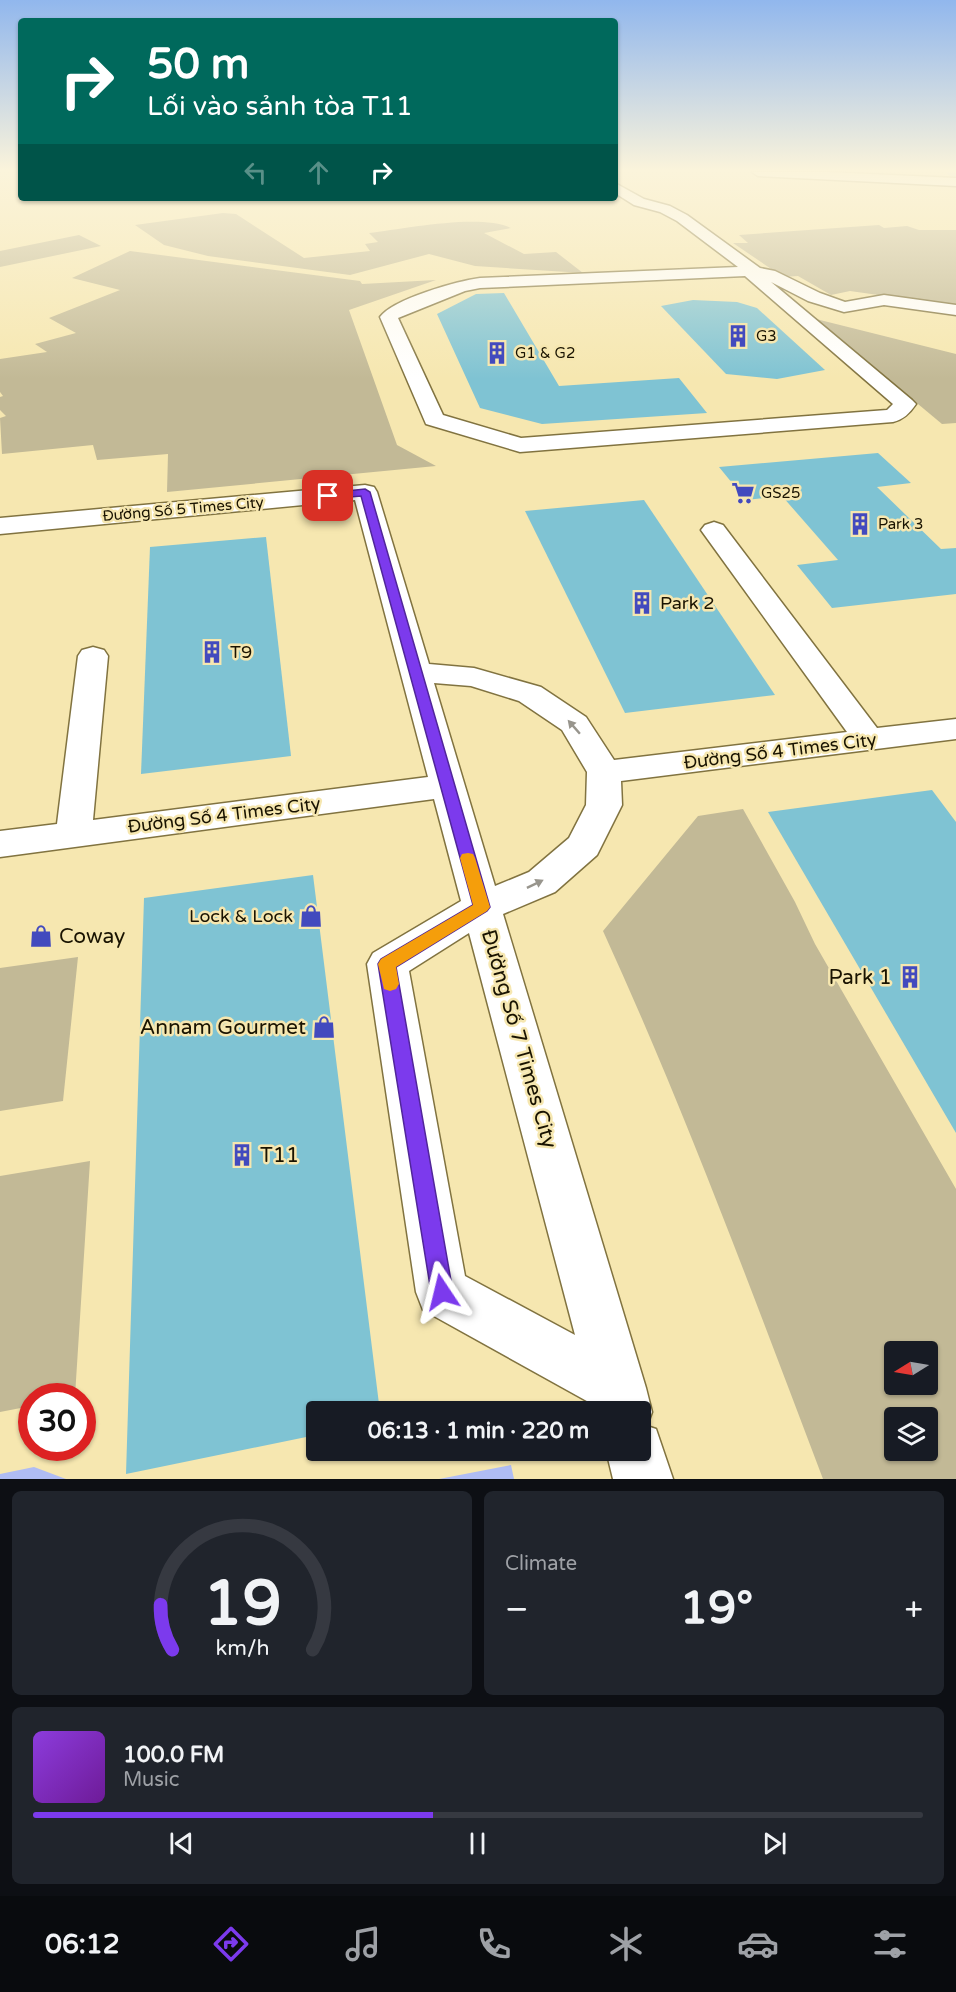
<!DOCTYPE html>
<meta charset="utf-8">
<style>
:root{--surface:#171b24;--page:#20242c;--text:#f1f3f6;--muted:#9ea1a6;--line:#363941;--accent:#7c3aed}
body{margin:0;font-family:"Varela Round",sans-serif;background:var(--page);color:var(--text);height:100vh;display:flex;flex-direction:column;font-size:22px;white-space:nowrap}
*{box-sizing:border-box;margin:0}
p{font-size:20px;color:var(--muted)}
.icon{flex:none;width:33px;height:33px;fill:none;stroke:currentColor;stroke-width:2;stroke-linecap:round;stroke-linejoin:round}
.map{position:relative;height:1479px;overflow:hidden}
.sheet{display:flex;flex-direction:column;gap:12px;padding:12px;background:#0d0f14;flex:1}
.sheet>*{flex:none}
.hud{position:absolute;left:18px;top:18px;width:600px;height:183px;border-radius:6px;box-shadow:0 2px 4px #0004;background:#00695c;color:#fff;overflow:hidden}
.needle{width:39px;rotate:259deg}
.controls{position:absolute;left:884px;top:1341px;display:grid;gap:12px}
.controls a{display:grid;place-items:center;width:54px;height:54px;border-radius:6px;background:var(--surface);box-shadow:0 2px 4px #0004;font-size:30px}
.speed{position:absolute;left:18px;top:1383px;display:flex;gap:12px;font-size:30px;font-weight:700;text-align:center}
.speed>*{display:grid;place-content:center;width:78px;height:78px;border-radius:50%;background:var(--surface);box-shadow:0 2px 4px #0004;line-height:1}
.speed .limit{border:9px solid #d22;background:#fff;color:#111}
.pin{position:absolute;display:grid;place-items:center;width:51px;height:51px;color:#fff;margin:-26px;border-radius:12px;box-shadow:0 3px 9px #0006}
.me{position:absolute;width:66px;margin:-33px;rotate:350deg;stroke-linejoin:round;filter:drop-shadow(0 0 4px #0008)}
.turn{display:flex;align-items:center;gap:21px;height:126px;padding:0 30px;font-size:27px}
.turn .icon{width:78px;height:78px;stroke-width:2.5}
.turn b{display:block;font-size:42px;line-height:51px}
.lanes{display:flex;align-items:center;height:57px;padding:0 30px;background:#0003;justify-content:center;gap:30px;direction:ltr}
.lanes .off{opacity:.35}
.big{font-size:45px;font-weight:700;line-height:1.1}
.sheet .card{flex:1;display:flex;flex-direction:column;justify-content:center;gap:9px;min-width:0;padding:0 21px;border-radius:9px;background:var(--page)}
.sheet .dial{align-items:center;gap:0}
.dial svg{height:156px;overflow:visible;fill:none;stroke:var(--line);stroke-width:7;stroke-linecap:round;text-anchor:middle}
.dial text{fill:var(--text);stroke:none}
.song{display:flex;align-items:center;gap:18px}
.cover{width:72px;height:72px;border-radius:9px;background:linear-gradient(135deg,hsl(270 70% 55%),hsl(280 70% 35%))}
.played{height:6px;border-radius:3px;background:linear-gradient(90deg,var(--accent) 45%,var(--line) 45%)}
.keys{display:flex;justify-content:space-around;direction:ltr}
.heat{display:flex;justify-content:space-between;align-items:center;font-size:33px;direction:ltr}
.sheet .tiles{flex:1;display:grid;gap:12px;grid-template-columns:1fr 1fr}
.card:last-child{grid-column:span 2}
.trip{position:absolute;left:306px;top:1401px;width:345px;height:60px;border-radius:6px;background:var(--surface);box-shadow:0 2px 4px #0004;font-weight:700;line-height:60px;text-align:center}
.menu{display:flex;height:96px;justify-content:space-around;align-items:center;background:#090b0e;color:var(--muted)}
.menu .icon{width:42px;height:42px}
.menu .active{color:var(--accent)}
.menu b{font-size:27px;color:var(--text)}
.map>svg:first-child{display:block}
</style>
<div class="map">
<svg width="956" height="1479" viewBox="0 0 956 1479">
<rect width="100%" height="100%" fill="#f6e7b0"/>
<g fill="#c2b996" fill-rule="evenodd">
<path d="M 223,213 L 236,214 L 304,258 L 370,251 L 365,244 L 378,242 L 369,233 C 404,229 480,213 511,228 L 484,233 L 524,254 L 556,252 L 583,273 L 475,266 L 429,254 L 350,275 L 208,256 L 164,245 L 135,225 Z"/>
<polygon points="879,225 884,228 907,226 919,230 956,230 956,306 850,291 831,295 798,276 783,277 733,243 748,243 739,235"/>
<polygon points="79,235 101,246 0,267 0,251"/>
<polygon points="130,251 360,281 362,284 436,280 349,310 397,445 436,466 167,492 168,454 97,460 93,445 2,454 0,418 6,416 0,410 0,397 3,396 0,392 0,359 47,352 35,344 76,333 49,318 120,290 72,278"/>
<polygon points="816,319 956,354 956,423 942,424"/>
<path d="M 743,809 L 795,902 L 815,944 L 956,1189 L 956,1479 L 823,1479 C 753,1295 685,1110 603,931 L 698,816 ZM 894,1352 L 927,1352 L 927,1384 L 894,1384 ZM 894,1418 L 927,1418 L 927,1450 L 894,1450 Z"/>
<polygon points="78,957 63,1101 0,1111 0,968"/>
<polygon points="90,1161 75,1396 32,1396 31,1406 0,1412 0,1176"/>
</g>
<g fill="#afbcf4">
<polygon points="511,1465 514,1479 439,1479"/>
<polygon points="34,1467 66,1479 0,1479 0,1474"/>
</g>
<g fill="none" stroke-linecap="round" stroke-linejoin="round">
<polygon fill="#afbcf4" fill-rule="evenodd" points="946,172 956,172 956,177 948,175"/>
</g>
<g fill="#7fc3d3">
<polygon points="504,293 559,386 679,378 707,413 542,424 480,408 437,314 476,294"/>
<polygon points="693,300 737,302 757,308 825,370 777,379 726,374 661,306"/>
<polygon points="878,453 911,483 877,487 941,549 956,548 956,594 832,608 797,565 838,560 782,496 746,500 719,467"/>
<polygon points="644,500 775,695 625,713 525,511"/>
<polygon points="266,537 291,756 141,774 150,547"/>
<polygon points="932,790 956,822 956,1133 768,812"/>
<polygon points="313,875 380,1412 316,1412 316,1435 126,1474 144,898"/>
</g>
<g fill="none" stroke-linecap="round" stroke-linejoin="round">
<g stroke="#817340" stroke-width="3">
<g id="minor">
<polygon points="752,172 827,172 956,178 956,186 758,176"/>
<path d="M 615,183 L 644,199 L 670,206 L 687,215 L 760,268 L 775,271 L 820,293 L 845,302 L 884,295 L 956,305 L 956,315 L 884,305 L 844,312 L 808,301 L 771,282 L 912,400 L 916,404 C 910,413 903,420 893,422 L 520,452 L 426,424 L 380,317 C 393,299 457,281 480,278 L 738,267 L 677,221 L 660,212 L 634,205 L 615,193 ZM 745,276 L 893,404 L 887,410 L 521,438 L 443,415 L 398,318 L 465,291 L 480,288 Z"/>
<path d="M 365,485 L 374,487 L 377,492 L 429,664 L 474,668 L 541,687 L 586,717 L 614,760 L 847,732 L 701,530 L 705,525 L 714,522 L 723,525 L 877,728 L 956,719 L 956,739 L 621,781 L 622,805 L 597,855 L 555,892 L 503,914 L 646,1388 L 652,1412 L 647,1426 L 656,1429 L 673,1479 L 613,1479 L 606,1450 L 640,1450 L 640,1412 L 595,1412 L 594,1405 L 423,1310 L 416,1292 L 367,964 L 373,953 L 461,901 L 434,799 L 0,857 L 0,831 L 57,824 L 78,656 L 82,650 L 93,647 L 104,650 L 108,656 L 93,820 L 428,777 L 355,500 L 0,534 L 0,518 ZM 434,683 L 471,686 L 519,701 L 562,730 L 587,772 L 586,805 L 569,838 L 529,872 L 495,886 ZM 469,933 L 575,1335 L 465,1276 L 409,971 Z"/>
</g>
</g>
<use href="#minor" fill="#fff" fill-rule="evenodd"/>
</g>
<defs><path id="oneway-solid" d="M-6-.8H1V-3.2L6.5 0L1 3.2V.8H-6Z" transform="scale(1.5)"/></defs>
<g fill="#98958d">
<use href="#oneway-solid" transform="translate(574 727) rotate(-131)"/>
<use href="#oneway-solid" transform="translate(535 884) rotate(-26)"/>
</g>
<linearGradient id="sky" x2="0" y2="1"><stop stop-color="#91b7ed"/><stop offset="0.45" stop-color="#fbf4db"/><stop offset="1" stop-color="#fbf4db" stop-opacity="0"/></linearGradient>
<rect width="956" height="379" fill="url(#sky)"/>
<polygon fill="#7c3aed" stroke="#51269a" stroke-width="1.5" points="365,489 370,492 490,907 487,911 396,967 453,1292 450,1300 442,1303 435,1300 431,1292 378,964 381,959 473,905 361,496 328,499 323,496 328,493"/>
<polygon fill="#f59e0b" points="468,853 473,854 475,858 490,907 487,911 396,967 399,984 396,989 390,991 384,989 378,964 381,959 473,905 460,858 462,854"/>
<defs>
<g id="building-bare" transform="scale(1.8)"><path d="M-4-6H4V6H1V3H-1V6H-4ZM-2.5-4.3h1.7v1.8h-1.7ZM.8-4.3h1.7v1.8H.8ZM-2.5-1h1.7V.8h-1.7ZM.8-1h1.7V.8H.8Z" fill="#424abe" stroke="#f6e7b0" stroke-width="2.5" paint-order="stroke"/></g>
<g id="supermarket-bare" transform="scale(1.8)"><path d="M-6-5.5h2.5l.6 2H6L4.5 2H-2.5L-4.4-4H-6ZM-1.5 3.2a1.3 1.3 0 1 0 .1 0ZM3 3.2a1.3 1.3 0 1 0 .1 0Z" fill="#424abe" stroke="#f6e7b0" stroke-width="2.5" paint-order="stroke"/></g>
<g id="shop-bare" transform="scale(1.8)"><path d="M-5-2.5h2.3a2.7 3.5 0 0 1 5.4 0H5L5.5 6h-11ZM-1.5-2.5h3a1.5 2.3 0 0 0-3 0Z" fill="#424abe" stroke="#f6e7b0" stroke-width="2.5" paint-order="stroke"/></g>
</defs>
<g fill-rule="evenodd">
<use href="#building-bare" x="738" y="336"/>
<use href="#building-bare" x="497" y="353"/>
<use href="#supermarket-bare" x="743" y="493"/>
<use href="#building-bare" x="860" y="524"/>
<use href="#building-bare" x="642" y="603"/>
<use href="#building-bare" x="212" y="652"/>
<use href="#shop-bare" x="311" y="916"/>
<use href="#shop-bare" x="41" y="936"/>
<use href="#building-bare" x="910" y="977"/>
<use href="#shop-bare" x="324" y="1027"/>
<use href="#building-bare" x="242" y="1155"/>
</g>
<g text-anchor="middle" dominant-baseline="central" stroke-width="5" stroke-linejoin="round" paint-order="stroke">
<g font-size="15" fill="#191301" stroke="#f6e7b0" text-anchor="start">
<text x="756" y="336">G3</text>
<text x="515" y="353">G1 &amp; G2</text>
<text x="761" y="493">GS25</text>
<text x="878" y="524">Park 3</text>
</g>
<g font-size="15" fill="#191301" stroke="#f6e7b0">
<text transform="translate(183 509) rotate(-5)">Đường Số 5 Times City</text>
</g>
<g font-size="18" fill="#191301" stroke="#f6e7b0" text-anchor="start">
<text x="660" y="603">Park 2</text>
<text x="230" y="652">T9</text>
<text x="293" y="916" text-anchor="end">Lock &amp; Lock</text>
</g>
<g font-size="18" fill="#191301" stroke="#f6e7b0">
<text transform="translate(780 751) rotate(-7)">Đường Số 4 Times City</text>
<text transform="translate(224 815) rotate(-7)">Đường Số 4 Times City</text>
</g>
<g font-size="21" fill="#191301" stroke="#f6e7b0" text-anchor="start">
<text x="59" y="936">Coway</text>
<text x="892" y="977" text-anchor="end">Park 1</text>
<text x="306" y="1027" text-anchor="end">Annam Gourmet</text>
<text x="260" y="1155">T11</text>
</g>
<g font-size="21" fill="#191301" stroke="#f6e7b0">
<text transform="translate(519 1039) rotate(74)">Đường Số 7 Times City</text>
</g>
</g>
</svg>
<div class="controls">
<a><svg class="needle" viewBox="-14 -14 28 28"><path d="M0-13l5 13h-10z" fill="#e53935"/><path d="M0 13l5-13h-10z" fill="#9ea1a6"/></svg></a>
<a><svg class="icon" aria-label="layers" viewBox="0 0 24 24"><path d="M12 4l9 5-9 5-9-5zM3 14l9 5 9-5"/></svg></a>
</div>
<div class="speed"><div class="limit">30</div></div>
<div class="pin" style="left:328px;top:496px;background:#d93025"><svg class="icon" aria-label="arrive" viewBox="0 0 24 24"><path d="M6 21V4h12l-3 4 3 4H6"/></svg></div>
<svg class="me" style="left:442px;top:1292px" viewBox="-20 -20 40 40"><path d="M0-17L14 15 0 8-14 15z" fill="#7c3aed" stroke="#fff" stroke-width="4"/></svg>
<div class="trip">06:13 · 1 min · 220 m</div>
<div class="hud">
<div class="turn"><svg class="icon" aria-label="right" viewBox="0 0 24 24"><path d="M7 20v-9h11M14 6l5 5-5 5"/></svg><div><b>50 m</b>Lối vào sảnh tòa T11</div></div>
<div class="lanes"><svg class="icon off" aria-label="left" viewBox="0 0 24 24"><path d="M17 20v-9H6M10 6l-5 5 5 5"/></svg><svg class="icon off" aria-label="ahead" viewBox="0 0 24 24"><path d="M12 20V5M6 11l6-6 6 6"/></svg><svg class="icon" aria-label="right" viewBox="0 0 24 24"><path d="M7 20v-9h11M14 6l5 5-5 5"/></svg></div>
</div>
</div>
<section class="sheet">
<div class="tiles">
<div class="card dial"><svg viewBox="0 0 100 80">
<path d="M14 69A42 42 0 1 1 86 69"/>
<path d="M14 69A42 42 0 0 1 8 46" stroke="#7c3aed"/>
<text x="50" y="56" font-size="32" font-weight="700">19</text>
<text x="50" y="72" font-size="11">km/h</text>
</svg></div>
<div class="card"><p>Climate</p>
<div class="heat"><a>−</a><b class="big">19°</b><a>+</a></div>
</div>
<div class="card">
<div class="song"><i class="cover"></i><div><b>100.0 FM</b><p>Music</p></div></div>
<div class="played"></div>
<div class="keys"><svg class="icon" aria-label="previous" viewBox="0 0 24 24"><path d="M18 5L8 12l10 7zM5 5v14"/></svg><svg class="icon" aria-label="pause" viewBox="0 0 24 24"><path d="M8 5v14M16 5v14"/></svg><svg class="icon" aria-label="next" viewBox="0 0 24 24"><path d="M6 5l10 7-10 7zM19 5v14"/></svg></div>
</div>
</div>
</section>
<nav class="menu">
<b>06:12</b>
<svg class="icon active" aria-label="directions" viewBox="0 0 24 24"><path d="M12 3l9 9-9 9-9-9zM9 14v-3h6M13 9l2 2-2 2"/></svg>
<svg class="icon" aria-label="music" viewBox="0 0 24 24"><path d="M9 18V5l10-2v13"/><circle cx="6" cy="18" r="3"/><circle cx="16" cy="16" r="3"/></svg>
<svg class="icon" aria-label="phone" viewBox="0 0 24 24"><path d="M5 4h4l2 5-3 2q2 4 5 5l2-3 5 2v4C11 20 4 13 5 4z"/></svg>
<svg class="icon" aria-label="climate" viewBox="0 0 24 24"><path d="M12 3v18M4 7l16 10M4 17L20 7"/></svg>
<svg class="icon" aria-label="car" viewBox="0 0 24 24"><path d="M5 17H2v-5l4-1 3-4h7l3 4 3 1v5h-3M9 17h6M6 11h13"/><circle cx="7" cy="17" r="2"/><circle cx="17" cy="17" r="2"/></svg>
<svg class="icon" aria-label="filters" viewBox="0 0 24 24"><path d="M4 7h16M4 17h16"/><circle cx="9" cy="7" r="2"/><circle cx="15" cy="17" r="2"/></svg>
</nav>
